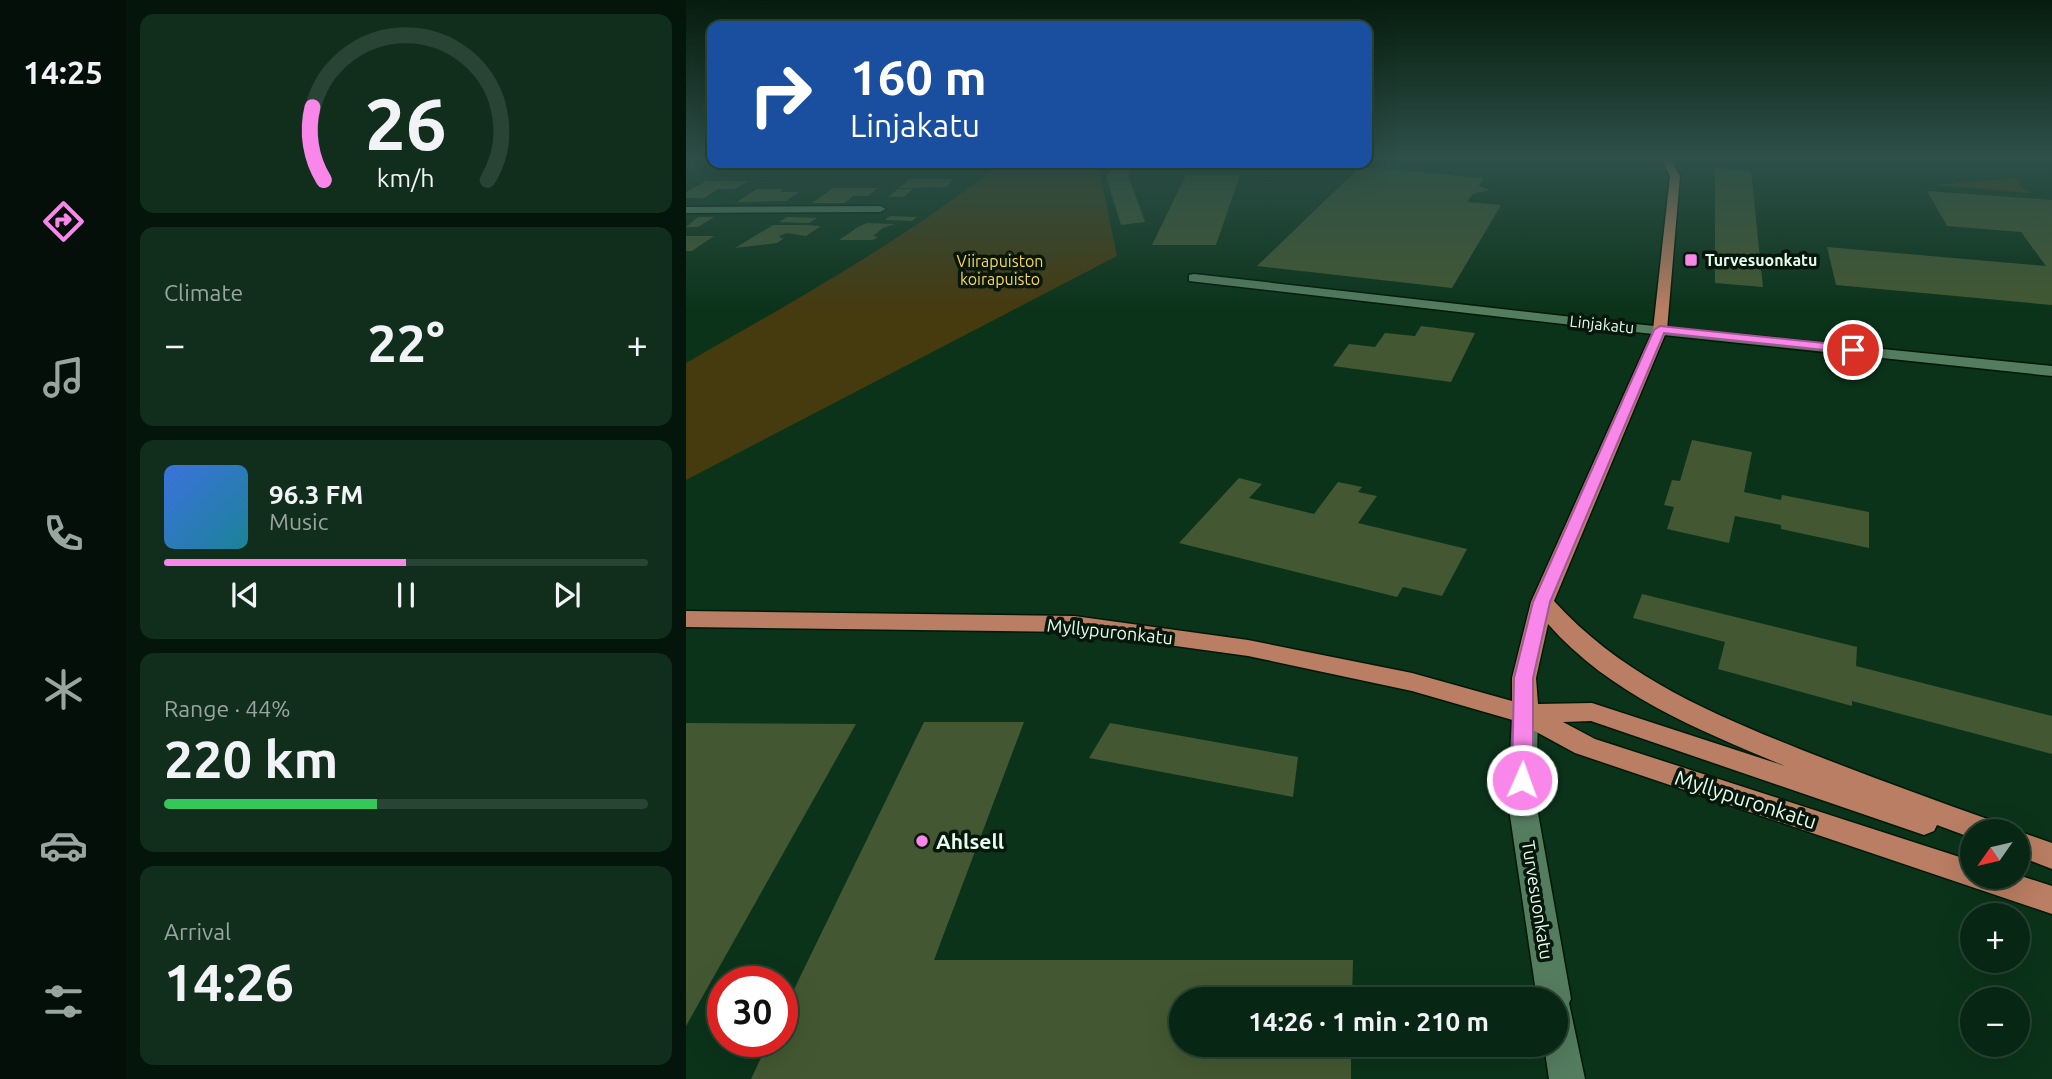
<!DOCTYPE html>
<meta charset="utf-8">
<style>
:root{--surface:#082614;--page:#112e1d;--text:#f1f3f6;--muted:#98a5a0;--line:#294334;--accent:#f987e9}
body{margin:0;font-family:Ubuntu,sans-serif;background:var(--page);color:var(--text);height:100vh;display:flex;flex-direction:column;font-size:26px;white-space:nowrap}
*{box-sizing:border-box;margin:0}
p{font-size:23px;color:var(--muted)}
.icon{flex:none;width:38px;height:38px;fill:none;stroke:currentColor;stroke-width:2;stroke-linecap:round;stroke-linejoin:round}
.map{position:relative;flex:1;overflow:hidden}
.sheet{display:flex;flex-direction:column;gap:14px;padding:14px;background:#04150b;width:560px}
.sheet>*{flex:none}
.guide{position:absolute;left:21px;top:21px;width:665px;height:147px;border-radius:14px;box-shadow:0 7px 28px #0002,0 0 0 2px var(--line);background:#1a4fa0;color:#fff;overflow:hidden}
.needle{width:46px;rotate:236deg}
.controls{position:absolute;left:1274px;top:819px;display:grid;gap:14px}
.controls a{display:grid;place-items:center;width:70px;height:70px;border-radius:50%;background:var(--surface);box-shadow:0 7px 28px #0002,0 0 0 2px var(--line);font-size:35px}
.speed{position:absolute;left:21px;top:966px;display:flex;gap:14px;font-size:35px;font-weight:700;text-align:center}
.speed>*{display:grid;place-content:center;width:91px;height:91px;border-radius:50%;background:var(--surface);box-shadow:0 7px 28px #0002,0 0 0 2px var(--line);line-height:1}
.speed .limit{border:10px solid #d22;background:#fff;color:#111}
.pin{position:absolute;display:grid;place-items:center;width:60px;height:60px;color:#fff;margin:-30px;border:4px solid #fff;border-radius:50%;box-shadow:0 2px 7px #0007}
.me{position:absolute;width:77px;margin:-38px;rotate:2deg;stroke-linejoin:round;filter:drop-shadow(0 0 5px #0008)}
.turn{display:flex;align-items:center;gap:24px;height:147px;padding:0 28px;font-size:32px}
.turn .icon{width:91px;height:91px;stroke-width:2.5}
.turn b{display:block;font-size:49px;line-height:60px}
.big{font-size:52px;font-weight:700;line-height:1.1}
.sheet .widget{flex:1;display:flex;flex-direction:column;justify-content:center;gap:10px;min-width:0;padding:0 24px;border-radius:14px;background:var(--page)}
.sheet .dial{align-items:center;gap:0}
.dial svg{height:182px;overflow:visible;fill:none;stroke:var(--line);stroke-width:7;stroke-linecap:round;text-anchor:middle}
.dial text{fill:var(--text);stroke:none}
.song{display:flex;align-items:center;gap:21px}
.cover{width:84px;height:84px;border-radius:10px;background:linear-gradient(135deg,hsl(220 70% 55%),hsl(190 70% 35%))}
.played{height:7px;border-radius:4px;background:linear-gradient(90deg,var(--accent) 50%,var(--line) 50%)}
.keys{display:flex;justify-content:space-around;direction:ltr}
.heat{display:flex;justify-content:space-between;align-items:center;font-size:38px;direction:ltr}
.charge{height:10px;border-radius:5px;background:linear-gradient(90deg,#34c759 44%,var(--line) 0)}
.trip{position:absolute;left:483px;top:987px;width:399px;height:70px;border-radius:35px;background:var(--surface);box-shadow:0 7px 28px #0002,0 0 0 2px var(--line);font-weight:700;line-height:70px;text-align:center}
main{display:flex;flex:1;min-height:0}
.tabs{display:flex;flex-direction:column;width:126px;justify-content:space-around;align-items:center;background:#030f08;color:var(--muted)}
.tabs .icon{width:49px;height:49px}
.tabs .selected{color:var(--accent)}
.tabs b{font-size:32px;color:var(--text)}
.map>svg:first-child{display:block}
</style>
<main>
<nav class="tabs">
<b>14:25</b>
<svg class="icon selected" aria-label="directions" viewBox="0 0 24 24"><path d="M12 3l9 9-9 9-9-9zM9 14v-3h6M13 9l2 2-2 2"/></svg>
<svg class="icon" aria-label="music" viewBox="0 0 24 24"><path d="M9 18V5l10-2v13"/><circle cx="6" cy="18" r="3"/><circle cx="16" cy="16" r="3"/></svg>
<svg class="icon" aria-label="phone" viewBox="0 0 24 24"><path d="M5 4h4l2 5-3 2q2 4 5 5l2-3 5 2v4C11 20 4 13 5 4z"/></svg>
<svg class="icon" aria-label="climate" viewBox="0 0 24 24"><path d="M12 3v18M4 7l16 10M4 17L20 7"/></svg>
<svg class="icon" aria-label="car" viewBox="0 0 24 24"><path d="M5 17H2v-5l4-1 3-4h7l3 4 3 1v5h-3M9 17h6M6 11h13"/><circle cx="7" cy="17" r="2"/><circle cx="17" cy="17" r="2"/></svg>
<svg class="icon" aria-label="filters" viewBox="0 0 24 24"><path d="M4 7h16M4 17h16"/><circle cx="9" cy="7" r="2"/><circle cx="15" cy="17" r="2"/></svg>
</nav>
<section class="sheet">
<div class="widget dial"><svg viewBox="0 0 100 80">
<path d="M14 69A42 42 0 1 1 86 69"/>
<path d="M14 69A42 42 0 0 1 9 37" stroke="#f987e9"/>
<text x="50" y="56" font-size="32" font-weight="700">26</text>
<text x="50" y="72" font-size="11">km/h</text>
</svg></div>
<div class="widget"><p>Climate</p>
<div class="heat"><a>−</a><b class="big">22°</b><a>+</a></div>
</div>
<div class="widget">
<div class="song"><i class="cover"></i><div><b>96.3 FM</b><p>Music</p></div></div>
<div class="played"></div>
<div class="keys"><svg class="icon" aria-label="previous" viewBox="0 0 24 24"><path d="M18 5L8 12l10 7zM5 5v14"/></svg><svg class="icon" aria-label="pause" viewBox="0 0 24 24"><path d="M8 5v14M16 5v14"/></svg><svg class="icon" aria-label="next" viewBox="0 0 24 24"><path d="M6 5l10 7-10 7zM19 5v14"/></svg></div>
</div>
<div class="widget"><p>Range · 44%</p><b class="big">220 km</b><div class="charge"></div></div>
<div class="widget"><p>Arrival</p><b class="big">14:26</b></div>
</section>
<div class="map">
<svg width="1366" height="1079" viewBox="0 0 1366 1079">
<rect width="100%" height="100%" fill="#0b331a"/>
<g fill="#463a0f">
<path d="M 315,163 L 412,163 L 431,256 L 0,480 L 0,363 C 108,301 217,241 315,163 Z"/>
<polygon points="1330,178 1335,182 1332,185 1345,193 1249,185"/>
</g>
<g fill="#435832">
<polygon points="430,163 449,163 442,175 459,222 435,225 420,176"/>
<polygon points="674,167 798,178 793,186 804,190 787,194 781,202 815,205 766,288 571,266"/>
<polygon points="1029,168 1065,171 1077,287 1029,283"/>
<polygon points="500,175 554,175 530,245 466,245"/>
<polygon points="223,179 268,179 260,187 213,188"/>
<polygon points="20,181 63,181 49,189 32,189 18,198 0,198 0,192"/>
<polygon points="147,188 192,188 182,196 167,196 159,203 126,203"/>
<polygon points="71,189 98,189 94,192 113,192 100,201 51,202"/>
<polygon points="212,189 227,189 218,197 202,197"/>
<polygon points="1241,191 1366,200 1366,305 1150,285 1141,247 1360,266 1335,232 1261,226"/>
<polygon points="204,216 231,217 226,221 199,220"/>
<polygon points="12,217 28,217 12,227 0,227"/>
<polygon points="101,217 131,218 123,223 93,222"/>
<polygon points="181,223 209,224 197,228 187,236 192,237 187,240 153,240 172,227"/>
<polygon points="87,225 120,225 135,226 120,236 101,233 93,236 97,239 91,243 49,248"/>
<polygon points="0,236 28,236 6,251 0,251"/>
<polygon points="735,326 789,333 765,382 647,366 663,344 689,347 699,333 729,336"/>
<polygon points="1006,440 1066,452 1058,492 1095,500 1096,495 1183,512 1183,548 1095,529 1095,525 1049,516 1043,543 981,529 988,507 978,505 986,480 994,481"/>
<polygon points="553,478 576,484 563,498 628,514 652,482 676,487 672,492 691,496 672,523 781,549 756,596 717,587 711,597 493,543"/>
<polygon points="956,594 1171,647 1170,666 1366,716 1366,754 1166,701 1166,706 1032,669 1039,642 947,618"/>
<polygon points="238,722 338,722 248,960 667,960 666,999 495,999 495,1045 665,1045 665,1079 65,1079 83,1041 96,1041 96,1014"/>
<polygon points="0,723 170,724 0,1026"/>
<polygon points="424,723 612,757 607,797 403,758"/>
</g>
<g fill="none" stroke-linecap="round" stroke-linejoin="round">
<g stroke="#001907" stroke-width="3">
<g id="minor">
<polygon points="0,207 194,206 200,209 194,212 0,213"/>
<polygon points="508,274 939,323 1366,366 1366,376 939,331 503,281 503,275"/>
<polygon points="839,705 848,707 852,714 850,802 885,999 883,1003 899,1079 863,1079 858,1045 870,1045 870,999 851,999 822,802 826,714 830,707"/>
</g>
</g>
<g stroke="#001907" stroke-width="3">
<g id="major">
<path d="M 975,159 L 985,159 L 994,176 L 981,330 L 868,601 C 936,676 1024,713 1116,750 C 1180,775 1245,799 1310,822 L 1315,831 L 1286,831 L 1286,838 L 1251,825 L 1248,831 L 1238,835 L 905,721 L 877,722 L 909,739 L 1286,861 L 1286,877 L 1332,875 L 1366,886 L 1366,914 L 889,753 L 830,721 L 726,691 L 562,656 L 388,632 L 0,627 L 0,611 L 388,616 L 562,640 L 726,673 L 826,701 L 826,678 L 845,602 L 967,330 L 984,176 ZM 862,624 C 924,695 1015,731 1099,766 L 906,703 L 852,704 L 850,678 Z"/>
<polygon points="1330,831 1332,831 1366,843 1366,869 1332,856"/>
</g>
</g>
<use href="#minor" fill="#547c5f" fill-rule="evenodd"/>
<use href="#major" fill="#b97e63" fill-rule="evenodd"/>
</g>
<linearGradient id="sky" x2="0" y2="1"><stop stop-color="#061c0e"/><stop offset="0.51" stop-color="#2e5049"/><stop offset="1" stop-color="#2e5049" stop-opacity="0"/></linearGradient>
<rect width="1366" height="310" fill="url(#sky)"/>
<polygon fill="#f987e9" stroke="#a25897" stroke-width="2" points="974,326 1167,346 1173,350 1167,353 978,333 864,602 847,678 847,780 844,786 836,788 829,786 826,780 828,678 847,602 968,330"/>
<g fill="#f987e9" stroke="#07170c" stroke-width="2.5">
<rect x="998" y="253" width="14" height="14" rx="3.5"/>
<circle cx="236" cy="841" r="7"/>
</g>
<g text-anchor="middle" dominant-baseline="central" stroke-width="7" stroke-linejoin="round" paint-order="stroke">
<g font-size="16" font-weight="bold" fill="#e6fceb" stroke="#07170c" text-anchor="start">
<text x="1019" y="260">Turvesuonkatu</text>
</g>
<g font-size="16" fill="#f9d458" stroke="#07170c">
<text x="314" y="261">Viirapuiston<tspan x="314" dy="18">koirapuisto</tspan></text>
</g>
<g font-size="16" fill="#e6fceb" stroke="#07170c">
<text transform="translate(916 324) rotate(6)">Linjakatu</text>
</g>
<g font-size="18" fill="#e6fceb" stroke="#07170c">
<text transform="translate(424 631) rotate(6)">Myllypuronkatu</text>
<text transform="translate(852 900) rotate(81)">Turvesuonkatu</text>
</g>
<g font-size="21" fill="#e6fceb" stroke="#07170c">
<text transform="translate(1060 799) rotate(18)">Myllypuronkatu</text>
</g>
<g font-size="21" font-weight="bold" fill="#e6fceb" stroke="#07170c" text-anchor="start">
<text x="250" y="841">Ahlsell</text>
</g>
</g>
</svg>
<div class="controls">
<a><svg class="needle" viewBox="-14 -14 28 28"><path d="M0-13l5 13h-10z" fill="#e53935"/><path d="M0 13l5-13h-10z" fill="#98a5a0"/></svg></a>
<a>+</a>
<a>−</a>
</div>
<div class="speed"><div class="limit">30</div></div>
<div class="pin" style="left:1167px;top:350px;background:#d93025"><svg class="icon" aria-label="arrive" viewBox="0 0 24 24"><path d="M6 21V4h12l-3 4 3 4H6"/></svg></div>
<svg class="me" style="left:836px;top:780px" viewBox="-20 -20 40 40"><circle r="17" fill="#f987e9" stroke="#fff" stroke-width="3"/><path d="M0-11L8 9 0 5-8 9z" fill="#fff"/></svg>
<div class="trip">14:26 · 1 min · 210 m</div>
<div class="guide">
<div class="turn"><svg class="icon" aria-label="right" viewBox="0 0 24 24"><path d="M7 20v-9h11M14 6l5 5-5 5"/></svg><div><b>160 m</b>Linjakatu</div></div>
</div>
</div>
</main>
